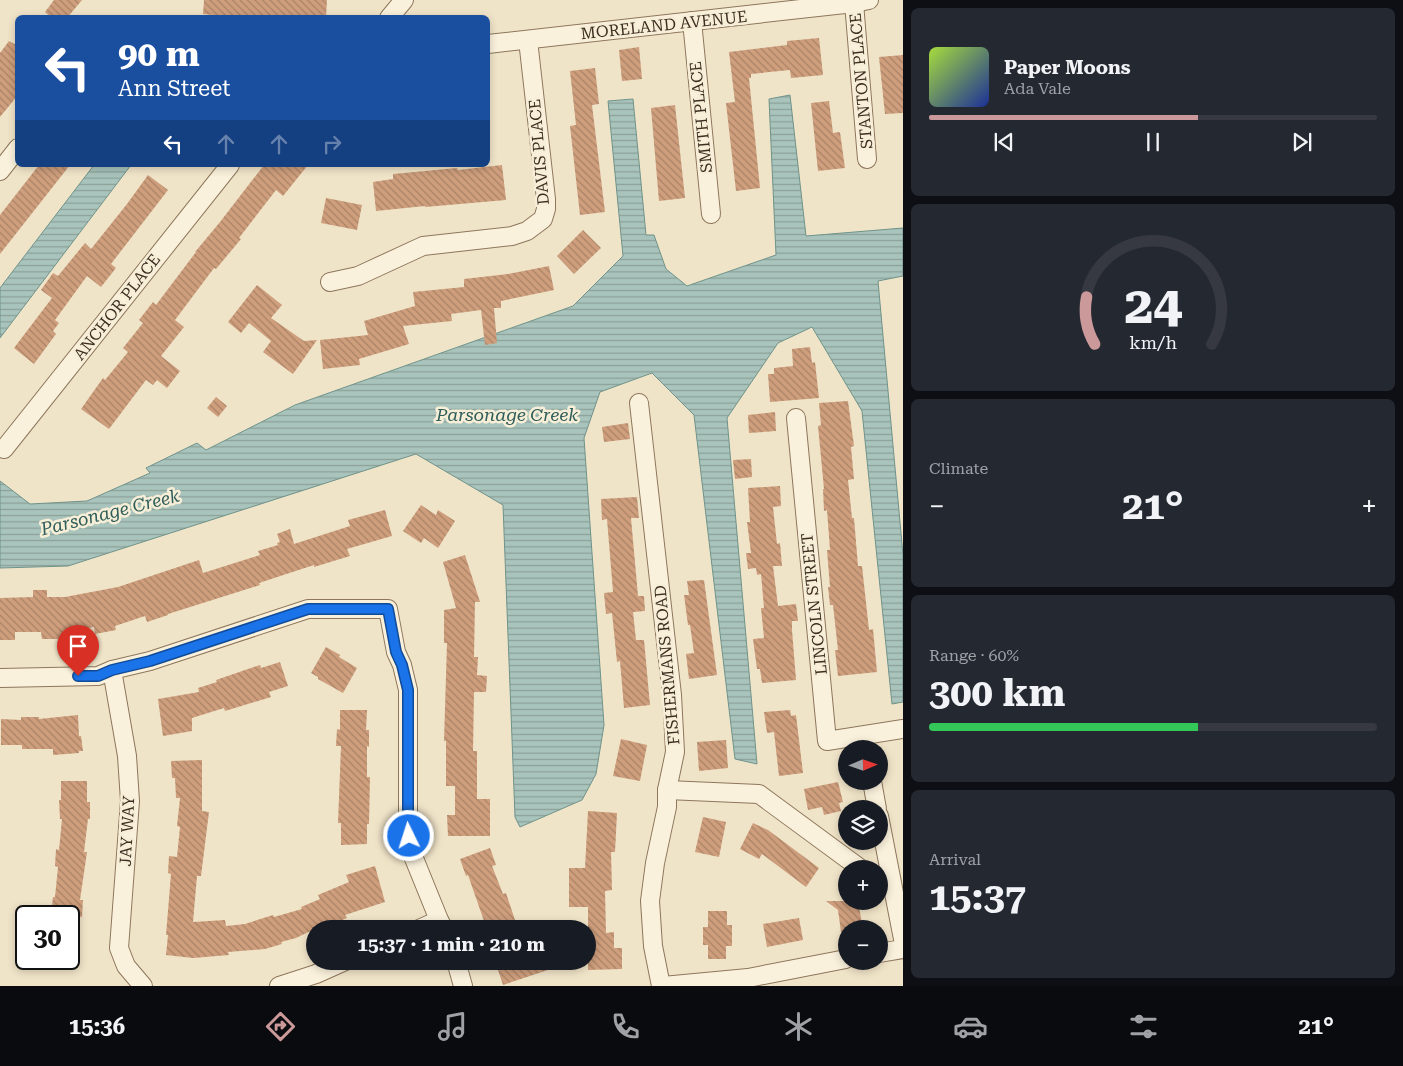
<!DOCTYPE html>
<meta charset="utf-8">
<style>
:root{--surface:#171b24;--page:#242831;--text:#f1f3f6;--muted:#9ea1a6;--line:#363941;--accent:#cc999b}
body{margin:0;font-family:"Roboto Serif",serif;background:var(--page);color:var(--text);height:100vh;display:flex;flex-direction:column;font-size:19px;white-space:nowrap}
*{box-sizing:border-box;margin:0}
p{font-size:16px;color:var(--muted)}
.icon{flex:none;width:28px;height:28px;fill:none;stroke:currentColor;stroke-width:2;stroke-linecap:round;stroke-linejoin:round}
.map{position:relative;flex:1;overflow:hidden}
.side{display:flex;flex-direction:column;gap:8px;padding:8px;background:#0d0f14;width:500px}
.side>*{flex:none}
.hud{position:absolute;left:15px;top:15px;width:475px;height:152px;border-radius:8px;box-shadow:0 2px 8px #0003;background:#1a4fa0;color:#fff;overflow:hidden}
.needle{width:32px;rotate:88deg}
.buttons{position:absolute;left:838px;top:740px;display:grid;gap:10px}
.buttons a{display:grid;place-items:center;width:50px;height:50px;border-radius:50%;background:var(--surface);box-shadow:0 2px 8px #0003;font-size:25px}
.speed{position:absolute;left:15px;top:905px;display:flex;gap:10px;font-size:25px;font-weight:700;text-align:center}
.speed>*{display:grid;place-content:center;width:65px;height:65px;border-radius:50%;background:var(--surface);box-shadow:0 2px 8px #0003;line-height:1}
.speed .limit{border:2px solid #111;border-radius:8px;background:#fff;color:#111}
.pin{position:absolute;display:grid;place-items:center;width:42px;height:42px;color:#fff;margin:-51px -21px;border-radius:50% 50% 50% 0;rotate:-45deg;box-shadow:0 0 5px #0007}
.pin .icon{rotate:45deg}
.me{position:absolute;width:55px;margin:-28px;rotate:356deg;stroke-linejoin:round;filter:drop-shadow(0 0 4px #0008)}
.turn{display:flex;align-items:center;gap:18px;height:105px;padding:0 20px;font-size:22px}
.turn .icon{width:65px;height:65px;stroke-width:2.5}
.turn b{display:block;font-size:35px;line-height:42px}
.lanes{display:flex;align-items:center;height:48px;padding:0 20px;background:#0003;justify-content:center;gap:25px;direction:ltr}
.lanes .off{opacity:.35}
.big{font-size:38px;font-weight:700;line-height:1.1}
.side .widget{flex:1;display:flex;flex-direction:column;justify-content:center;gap:8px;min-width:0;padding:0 18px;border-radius:8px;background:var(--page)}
.side .dial{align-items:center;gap:0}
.dial svg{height:130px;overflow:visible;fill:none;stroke:var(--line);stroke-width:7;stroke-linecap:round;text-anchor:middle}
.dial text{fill:var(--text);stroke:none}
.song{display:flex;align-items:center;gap:15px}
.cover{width:60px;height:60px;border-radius:8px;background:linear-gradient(135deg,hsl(80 70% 55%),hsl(230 70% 35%))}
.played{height:5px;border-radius:2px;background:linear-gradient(90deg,var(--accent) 60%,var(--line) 60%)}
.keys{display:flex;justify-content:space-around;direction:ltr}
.heat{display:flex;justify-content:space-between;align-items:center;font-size:28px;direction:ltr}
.charge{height:8px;border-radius:4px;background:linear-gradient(90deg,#34c759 60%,var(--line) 0)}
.trip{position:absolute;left:306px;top:920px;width:290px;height:50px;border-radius:25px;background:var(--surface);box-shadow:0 2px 8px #0003;font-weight:700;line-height:50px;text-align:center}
.tabs{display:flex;height:80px;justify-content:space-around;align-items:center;background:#090b0e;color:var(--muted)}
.tabs .icon{width:35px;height:35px}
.tabs .active{color:var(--accent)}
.tabs b{font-size:22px;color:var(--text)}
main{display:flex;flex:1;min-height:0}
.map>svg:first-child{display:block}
</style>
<main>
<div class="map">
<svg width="903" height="986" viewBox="0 0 903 986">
<defs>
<pattern id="water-rules" width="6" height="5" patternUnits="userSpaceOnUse" patternTransform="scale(1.25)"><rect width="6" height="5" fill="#a9c4bc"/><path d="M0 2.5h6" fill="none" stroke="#8ba098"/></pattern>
<pattern id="building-back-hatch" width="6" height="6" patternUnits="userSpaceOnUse" patternTransform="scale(1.25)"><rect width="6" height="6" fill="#cf9f7d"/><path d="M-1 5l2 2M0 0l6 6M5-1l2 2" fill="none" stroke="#a98266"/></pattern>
</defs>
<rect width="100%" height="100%" fill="#f0e4c8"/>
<g fill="url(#water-rules)" stroke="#6f938a">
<polygon points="790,95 806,236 903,228 903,276 878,281 903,555 903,702 892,704 862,411 812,327 778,343 727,418 757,764 735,759 694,415 652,373 600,392 584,438 604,725 596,774 582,800 520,827 515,817 503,505 416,454 68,566 0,568 0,481 30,504 87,501 150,473 146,468 197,443 206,450 295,405 573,306 623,256 608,101 633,99 646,235 654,235 666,269 687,286 776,255 769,99"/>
<polygon points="94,165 131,165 0,338 0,288"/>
</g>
<g fill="url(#building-back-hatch)">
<polygon points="54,0 82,0 67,18 52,18 45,12"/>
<polygon points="204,0 327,0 326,18 242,18 203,14"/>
<polygon points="819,38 823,75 791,78 790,70 751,74 751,78 749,78 760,188 736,191 726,103 735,102 729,52 787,45 787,41"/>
<polygon points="9,41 18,46 18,95 0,117 0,53"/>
<polygon points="639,47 642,79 622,81 619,50"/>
<polygon points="903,55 903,113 885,114 879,57"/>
<polygon points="595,68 599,104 592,105 605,212 580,215 570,126 576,125 570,71"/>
<polygon points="829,101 833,133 840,132 845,168 818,171 811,103"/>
<polygon points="675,105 685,198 659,201 651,108"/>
<polygon points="39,165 70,165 0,254 0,215"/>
<polygon points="264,165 308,165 283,196 276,190 239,238 241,239 216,269 214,268 175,320 184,327 161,356 180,371 167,388 157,380 153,385 146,380 109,429 81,409 103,378 105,380 128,352 123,348 143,323 139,320 153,302 156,305 196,252 195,252 220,222"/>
<polygon points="502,165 506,200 425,207 425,206 376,211 373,182 393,179 393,174 457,168 458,170"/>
<polygon points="148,175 168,190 111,264 116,268 101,287 87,276 55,320 59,323 53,331 56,334 34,364 14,348 52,298 41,290 53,273 58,276 85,243 91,249 127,204"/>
<polygon points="326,198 362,205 357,230 321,223"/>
<polygon points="583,230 601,248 574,274 557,256"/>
<polygon points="549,266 554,290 501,301 501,308 494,308 497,343 485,345 481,310 451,314 452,321 403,326 409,344 359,359 360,365 323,369 320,340 368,335 364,321 415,306 413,292 464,287 464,279 508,274"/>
<polygon points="257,285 282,305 271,318 304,341 317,340 293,374 263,352 271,341 249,323 241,333 228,322"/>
<polygon points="810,347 812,363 815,362 819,398 770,402 768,374 774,374 774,368 793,366 792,349"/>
<polygon points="216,397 227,406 218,417 207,408"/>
<polygon points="848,401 854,446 851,447 854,479 848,480 852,518 854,518 858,566 862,566 869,630 873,629 877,672 838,676 835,650 838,650 833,605 830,605 828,587 830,587 827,550 830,550 827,510 824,511 823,489 824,489 818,426 821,425 819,403"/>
<polygon points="775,412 776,431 749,433 748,415"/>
<polygon points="628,423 630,439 604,442 602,427"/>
<polygon points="751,459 752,477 735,479 733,460"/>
<polygon points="780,486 781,506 773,507 777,544 780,543 782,566 773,566 778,606 796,604 798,621 792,621 792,630 796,680 762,683 760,669 757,669 753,639 764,638 761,608 764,608 761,574 757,575 756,568 748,569 746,553 751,553 747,522 750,522 748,488"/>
<polygon points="637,497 639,518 631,518 638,596 644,596 645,611 633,612 636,640 644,640 650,705 624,708 620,661 617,662 612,613 606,614 604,593 613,592 607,519 602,520 601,499"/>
<polygon points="421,505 436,515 438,510 455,521 438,548 424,538 421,543 403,531"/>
<polygon points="385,510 392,536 347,549 350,556 314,567 314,565 259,583 260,585 168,614 168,615 147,622 145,616 115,626 116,630 95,634 94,627 63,633 63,639 42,639 41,632 15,632 15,640 0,640 0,598 33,597 33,590 47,590 47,597 65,597 118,587 199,560 203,573 260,555 258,551 278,545 277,543 280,542 277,534 290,529 294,544 350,526 348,520"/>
<polygon points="465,555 480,602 475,602 474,657 478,657 477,675 487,676 486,692 474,692 473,751 477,751 477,799 490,799 490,836 448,836 447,815 455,815 455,786 446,786 446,741 444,741 447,643 444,643 444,610 456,608 443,562"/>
<polygon points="704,580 717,675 689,679 686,654 694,653 690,625 688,625 684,595 689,595 687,581"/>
<polygon points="326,647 340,655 339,657 357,668 343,693 318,679 318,677 311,673"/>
<polygon points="280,662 288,686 269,692 271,697 225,711 224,708 192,718 192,731 163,736 158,699 199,692 198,688 217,682 216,680 260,665 261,668"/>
<polygon points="340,710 367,710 366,730 369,730 369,747 367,746 367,777 370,777 369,824 367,824 367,844 341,845 341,823 338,823 341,746 336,746 337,729 340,730"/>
<polygon points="790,710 791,716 796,715 803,773 779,776 774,732 767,733 764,712"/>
<polygon points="78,715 79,736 81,736 83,751 79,751 79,753 53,755 53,749 22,749 22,745 1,745 1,719 21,720 21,717 39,717 39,719"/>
<polygon points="621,739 647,745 640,781 613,776"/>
<polygon points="726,740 728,768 699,771 697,742"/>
<polygon points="202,760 202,811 209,812 201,876 197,876 193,922 225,920 226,926 245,924 273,915 274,917 302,909 301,907 320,899 318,895 349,882 346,875 375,866 385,902 345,915 347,918 330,925 330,923 315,929 296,938 281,942 282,944 265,949 228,952 229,955 193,958 166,955 168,935 166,935 171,874 168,873 169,856 177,857 180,827 177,826 180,798 176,798 175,778 172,778 171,761"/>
<polygon points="61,781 87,781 87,802 90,802 90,819 88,819 84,852 87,852 80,900 83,900 82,917 51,914 53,897 55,897 58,867 55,866 56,849 59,850 62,819 60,819 59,800 61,800"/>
<polygon points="838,782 843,802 839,803 841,811 824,815 822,807 808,810 804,789"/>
<polygon points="588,811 617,813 615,852 611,852 612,890 605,891 606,933 614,932 614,948 622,948 622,969 588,970 588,907 569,907 569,868 585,868"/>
<polygon points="703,817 726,822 719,857 695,852"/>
<polygon points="753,823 768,830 819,868 806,887 762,854 759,859 740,849"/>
<polygon points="490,848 496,865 492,866 503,894 506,893 518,929 490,929 487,920 484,921 468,875 466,876 460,859"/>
<polygon points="826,901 858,901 863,929 846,929 846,931 841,932 838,910"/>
<polygon points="708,911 727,911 727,925 732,925 732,946 726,946 726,959 708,959 708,945 703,945 703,927 708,927"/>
<polygon points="799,918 803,940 767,947 763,924"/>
<polygon points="506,961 566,961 566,964 503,985 496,964"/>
</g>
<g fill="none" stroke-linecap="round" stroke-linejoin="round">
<g stroke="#8d765c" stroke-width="20">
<g id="minor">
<polyline points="854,3 867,159"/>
<polyline points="389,18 404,0"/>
<polyline points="692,21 711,214"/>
<polyline points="488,44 854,3 869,0"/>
<polyline points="0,171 18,148"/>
<polyline points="330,282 358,276 423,246 512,236 527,231 543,219 546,209 546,199 528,40"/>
<polyline points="639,403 672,695 675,752 667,790 667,807 655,863 650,901 653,946 661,986"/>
<polyline points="796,418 827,741 903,729"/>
<polyline points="4,449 230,165"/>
<polyline points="112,670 127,756 130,801 119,948 126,966 143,986"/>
<polyline points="0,678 98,676 112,670 150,661 308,609 388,609 396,652 402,665 408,690 408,820 411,851 439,920 444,929"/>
<polyline points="872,781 877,809"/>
<polyline points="667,790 759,794 861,869"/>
<polyline points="879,816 903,939"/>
<polyline points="419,929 439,920"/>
<polyline points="879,953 903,949"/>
<polyline points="456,961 463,986"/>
<polyline points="279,986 316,974 345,961"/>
<polyline points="663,986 748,978 846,959"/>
</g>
</g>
<use href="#minor" stroke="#faf1dc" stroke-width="18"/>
</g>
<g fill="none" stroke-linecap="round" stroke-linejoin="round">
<g stroke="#114b97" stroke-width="12">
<polyline id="route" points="78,676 98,676 112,670 150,661 308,609 388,609 396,652 402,665 408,690 408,820 409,836"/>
</g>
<use href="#route" stroke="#1a73e8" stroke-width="9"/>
</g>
<g text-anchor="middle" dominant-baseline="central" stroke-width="5" stroke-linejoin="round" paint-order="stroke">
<g font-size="16" fill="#3d2e20" stroke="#f7eed8">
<text transform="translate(664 25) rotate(-6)">MORELAND AVENUE</text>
<text transform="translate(861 81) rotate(-95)">STANTON PLACE</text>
<text transform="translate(701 117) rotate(-96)">SMITH PLACE</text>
<text transform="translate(539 152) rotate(-95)">DAVIS PLACE</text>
<text transform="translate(117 307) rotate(-52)">ANCHOR PLACE</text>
<text transform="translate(814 604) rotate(-96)">LINCOLN STREET</text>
<text transform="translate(667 665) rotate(-95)">FISHERMANS ROAD</text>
<text transform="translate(127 831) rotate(-87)">JAY WAY</text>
</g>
<g font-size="18" font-style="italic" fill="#2f5d5a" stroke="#f7eed8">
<text x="507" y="414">Parsonage Creek</text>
<text transform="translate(110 512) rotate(-14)">Parsonage Creek</text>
</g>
</g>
</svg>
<div class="buttons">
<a><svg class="needle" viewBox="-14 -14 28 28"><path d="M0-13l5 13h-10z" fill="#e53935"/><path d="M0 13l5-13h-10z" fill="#9ea1a6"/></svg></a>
<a><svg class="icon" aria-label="layers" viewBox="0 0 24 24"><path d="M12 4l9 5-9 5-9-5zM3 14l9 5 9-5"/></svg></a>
<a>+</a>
<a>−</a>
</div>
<div class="speed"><div class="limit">30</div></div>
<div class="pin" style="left:78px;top:676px;background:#d93025"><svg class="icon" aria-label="arrive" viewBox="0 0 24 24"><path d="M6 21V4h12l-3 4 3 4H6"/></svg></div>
<svg class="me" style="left:409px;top:836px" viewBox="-20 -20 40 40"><circle r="17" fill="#1a73e8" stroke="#fff" stroke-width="3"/><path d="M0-11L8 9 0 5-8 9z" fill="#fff"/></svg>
<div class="trip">15:37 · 1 min · 210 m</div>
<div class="hud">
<div class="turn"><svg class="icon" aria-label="left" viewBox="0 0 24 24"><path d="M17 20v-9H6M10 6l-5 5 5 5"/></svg><div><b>90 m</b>Ann Street</div></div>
<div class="lanes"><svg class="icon" aria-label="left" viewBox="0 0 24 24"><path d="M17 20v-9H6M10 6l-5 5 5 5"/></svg><svg class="icon off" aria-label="ahead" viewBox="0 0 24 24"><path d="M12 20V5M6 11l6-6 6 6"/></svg><svg class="icon off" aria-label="ahead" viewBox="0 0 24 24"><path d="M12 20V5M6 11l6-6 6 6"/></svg><svg class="icon off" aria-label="right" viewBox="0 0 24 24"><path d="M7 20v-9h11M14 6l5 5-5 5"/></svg></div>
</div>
</div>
<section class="side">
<div class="widget">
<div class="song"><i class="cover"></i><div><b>Paper Moons</b><p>Ada Vale</p></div></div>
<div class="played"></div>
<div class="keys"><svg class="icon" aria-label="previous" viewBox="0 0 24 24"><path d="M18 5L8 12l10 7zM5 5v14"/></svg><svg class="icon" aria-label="pause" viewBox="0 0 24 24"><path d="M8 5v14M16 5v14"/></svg><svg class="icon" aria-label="next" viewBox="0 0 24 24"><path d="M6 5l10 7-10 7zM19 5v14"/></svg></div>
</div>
<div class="widget dial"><svg viewBox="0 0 100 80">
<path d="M14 69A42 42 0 1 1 86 69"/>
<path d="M14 69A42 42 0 0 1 9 40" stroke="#cc999b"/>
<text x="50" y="56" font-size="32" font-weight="700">24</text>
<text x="50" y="72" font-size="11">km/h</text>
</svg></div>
<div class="widget"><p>Climate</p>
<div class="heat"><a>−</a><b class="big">21°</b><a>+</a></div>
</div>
<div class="widget"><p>Range · 60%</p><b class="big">300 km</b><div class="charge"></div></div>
<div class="widget"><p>Arrival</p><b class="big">15:37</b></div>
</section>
</main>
<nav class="tabs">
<b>15:36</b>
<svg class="icon active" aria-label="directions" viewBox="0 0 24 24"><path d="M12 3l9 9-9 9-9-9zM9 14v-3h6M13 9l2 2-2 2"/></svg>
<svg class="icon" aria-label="music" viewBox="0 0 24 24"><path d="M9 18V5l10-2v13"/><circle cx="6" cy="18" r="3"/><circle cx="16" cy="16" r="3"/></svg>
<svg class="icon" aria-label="phone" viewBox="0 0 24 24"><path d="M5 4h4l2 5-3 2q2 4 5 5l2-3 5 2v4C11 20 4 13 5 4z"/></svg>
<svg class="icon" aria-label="climate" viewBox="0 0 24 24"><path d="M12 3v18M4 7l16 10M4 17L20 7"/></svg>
<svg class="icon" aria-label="car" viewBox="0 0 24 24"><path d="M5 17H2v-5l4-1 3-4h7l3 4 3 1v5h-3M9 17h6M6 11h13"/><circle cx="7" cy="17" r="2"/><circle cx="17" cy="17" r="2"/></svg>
<svg class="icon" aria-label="filters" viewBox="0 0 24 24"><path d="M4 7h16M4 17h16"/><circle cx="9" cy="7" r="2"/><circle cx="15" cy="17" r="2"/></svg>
<b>21°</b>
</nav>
